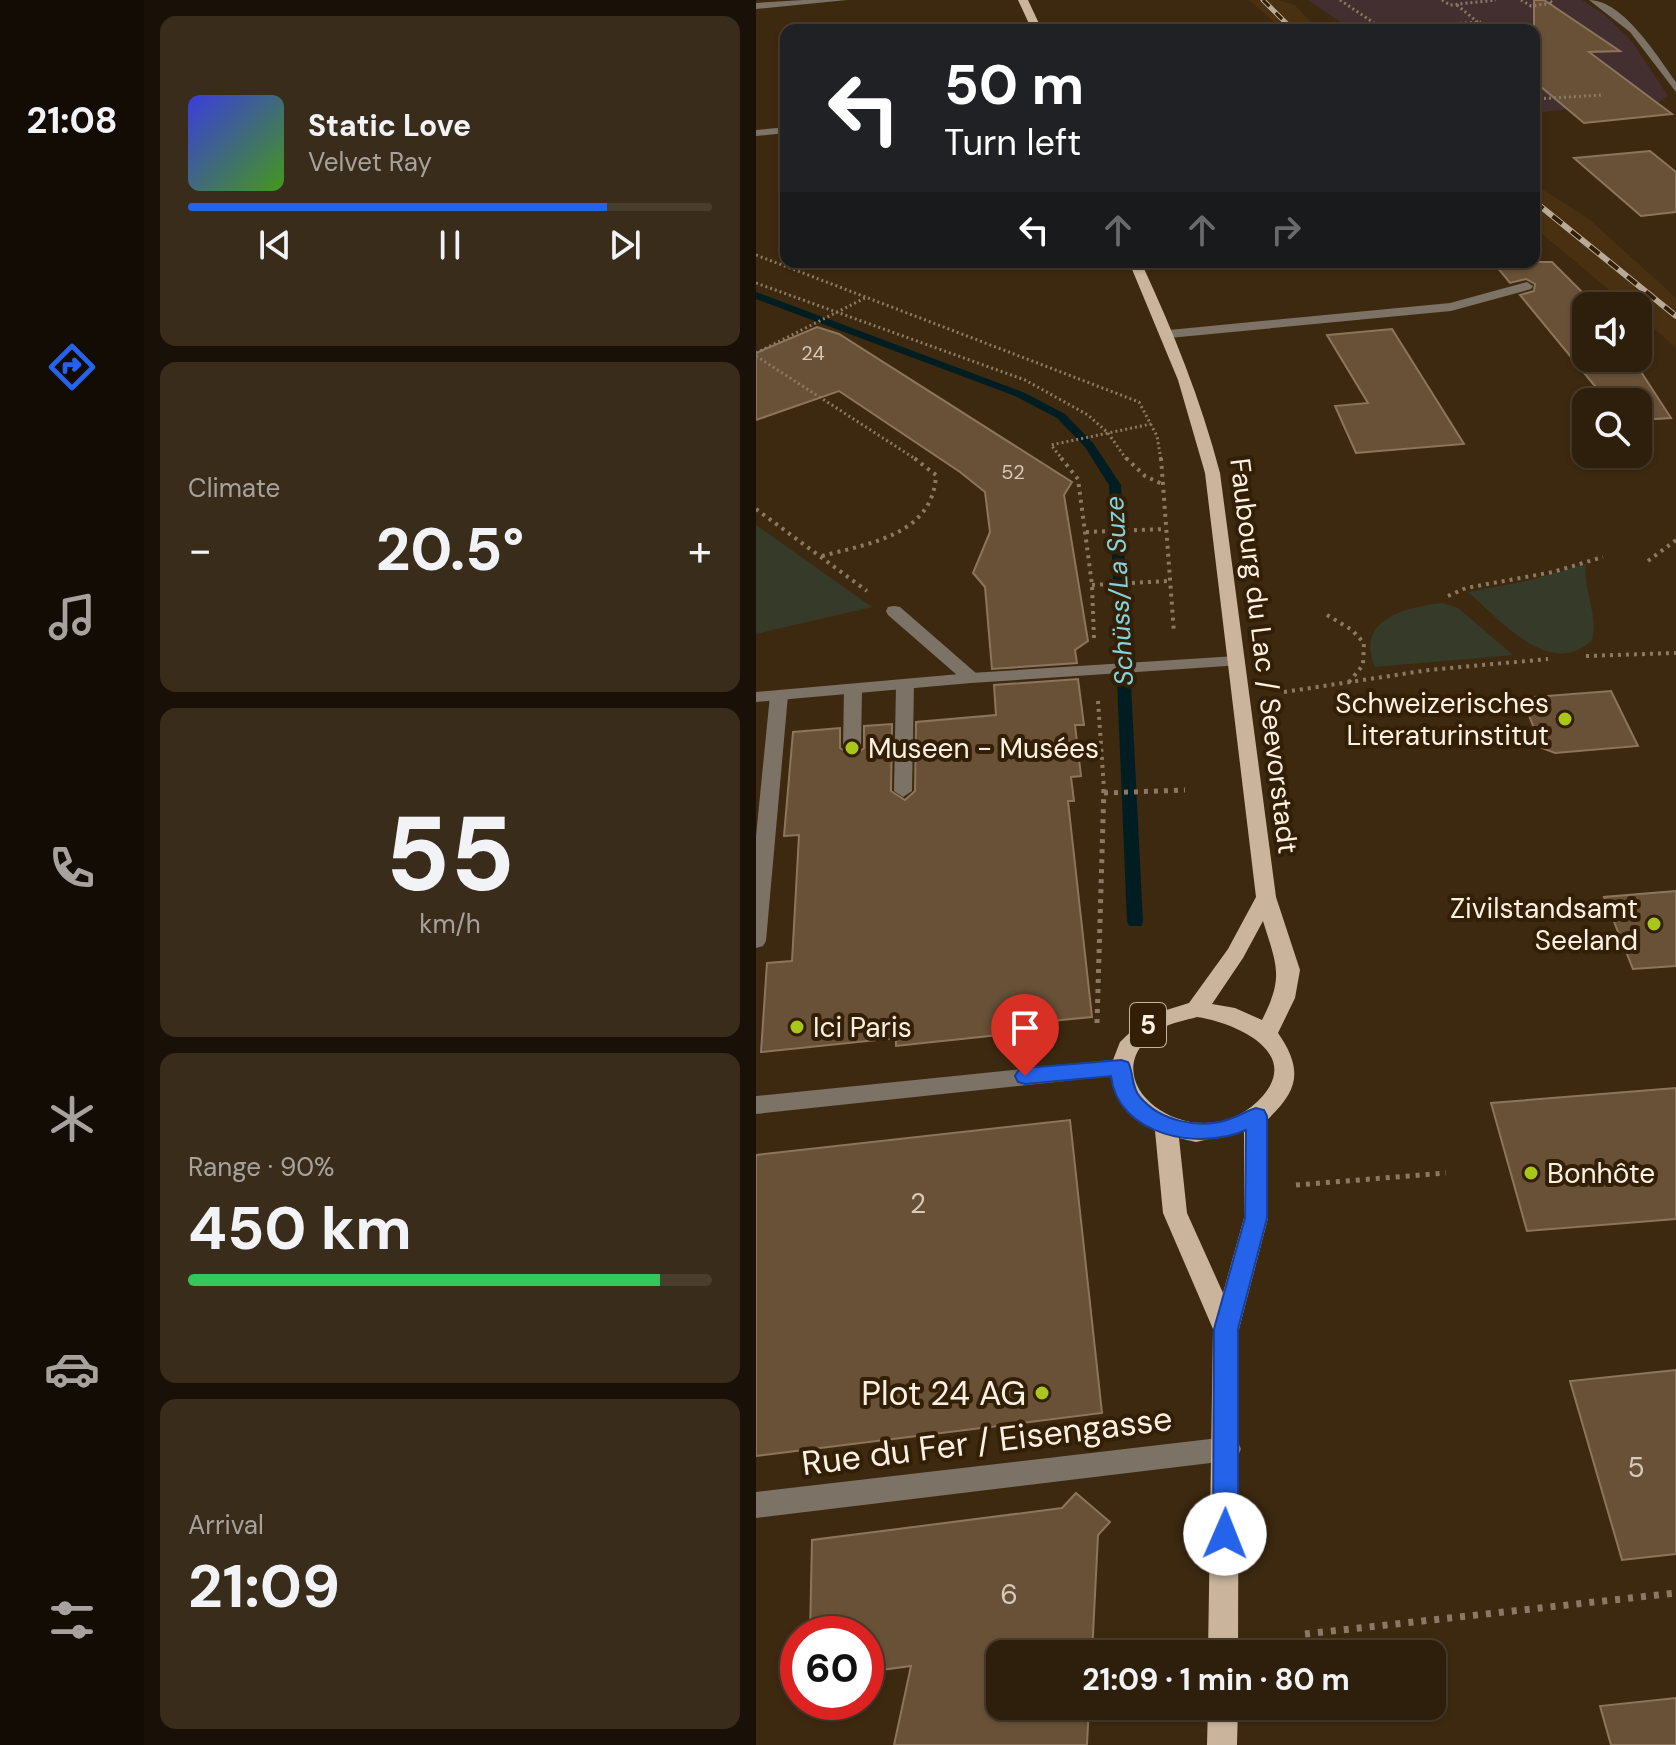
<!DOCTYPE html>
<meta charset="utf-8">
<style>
:root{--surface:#2e1f0c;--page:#3a2c1a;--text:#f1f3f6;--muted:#a7a29d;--line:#493d2d;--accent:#2563eb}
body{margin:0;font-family:"DM Sans",sans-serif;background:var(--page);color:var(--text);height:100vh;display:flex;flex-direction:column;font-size:30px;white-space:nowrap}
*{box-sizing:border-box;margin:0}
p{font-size:26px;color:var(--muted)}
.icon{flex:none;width:44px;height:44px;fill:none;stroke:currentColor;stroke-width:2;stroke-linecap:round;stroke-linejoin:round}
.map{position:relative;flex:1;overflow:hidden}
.panel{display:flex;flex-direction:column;gap:16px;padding:16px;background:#191107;width:612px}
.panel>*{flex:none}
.banner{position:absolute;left:24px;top:24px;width:760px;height:244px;border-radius:16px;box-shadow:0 2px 6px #0004,0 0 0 2px var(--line);background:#202124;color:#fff;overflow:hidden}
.fabs{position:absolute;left:816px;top:292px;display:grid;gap:16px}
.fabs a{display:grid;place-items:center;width:80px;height:80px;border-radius:16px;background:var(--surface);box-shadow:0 2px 6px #0004,0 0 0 2px var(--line);font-size:40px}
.speed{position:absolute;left:24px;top:1616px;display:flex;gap:16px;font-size:40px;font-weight:700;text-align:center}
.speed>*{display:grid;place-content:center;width:104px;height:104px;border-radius:50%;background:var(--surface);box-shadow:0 2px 6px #0004,0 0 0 2px var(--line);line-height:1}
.speed .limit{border:12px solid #d22;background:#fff;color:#111}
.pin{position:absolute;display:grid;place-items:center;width:68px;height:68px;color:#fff;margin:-82px -34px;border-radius:50% 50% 50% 0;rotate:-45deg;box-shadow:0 0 8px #0007}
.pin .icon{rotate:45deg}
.me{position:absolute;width:88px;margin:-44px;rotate:1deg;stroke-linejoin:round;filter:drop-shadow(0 0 6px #0008)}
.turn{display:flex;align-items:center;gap:28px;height:168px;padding:0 32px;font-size:36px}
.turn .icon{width:104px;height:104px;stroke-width:2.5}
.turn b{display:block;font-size:56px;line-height:68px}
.lanes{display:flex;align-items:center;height:76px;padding:0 32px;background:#0003;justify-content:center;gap:40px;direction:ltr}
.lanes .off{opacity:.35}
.big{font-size:60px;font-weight:700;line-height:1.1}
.panel .tile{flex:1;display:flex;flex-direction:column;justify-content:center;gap:12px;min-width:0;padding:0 28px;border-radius:16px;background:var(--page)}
.panel .dial{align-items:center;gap:0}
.dial b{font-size:104px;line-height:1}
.song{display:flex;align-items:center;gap:24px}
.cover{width:96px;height:96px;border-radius:12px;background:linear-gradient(135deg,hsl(240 70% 55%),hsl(100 70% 35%))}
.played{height:8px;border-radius:4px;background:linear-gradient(90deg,var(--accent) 80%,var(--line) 80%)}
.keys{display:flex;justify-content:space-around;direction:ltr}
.heat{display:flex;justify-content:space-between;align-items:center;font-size:44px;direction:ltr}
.charge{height:12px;border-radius:6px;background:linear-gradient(90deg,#34c759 90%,var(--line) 0)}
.trip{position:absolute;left:230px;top:1640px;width:460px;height:80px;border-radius:16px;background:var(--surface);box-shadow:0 2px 6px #0004,0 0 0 2px var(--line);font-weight:700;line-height:80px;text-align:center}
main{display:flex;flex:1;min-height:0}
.dock{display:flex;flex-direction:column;width:144px;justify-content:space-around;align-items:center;background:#120c05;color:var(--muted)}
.dock .icon{width:56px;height:56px}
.dock .current{color:var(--accent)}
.dock b{font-size:36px;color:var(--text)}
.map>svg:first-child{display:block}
</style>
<main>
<nav class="dock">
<b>21:08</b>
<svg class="icon current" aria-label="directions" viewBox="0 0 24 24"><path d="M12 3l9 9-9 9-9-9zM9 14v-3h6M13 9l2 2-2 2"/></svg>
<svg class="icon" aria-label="music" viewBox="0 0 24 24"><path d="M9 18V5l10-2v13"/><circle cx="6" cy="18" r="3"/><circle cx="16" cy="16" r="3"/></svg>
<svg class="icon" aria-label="phone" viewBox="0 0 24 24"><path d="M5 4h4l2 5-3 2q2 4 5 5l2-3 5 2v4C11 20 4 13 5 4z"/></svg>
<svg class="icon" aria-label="climate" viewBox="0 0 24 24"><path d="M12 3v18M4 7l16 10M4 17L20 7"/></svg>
<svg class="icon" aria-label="car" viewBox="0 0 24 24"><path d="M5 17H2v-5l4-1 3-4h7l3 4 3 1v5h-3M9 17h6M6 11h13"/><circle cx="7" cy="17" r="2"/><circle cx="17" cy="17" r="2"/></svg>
<svg class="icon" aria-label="filters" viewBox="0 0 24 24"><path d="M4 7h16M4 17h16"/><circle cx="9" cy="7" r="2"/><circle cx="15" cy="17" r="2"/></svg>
</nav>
<section class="panel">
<div class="tile">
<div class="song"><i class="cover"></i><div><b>Static Love</b><p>Velvet Ray</p></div></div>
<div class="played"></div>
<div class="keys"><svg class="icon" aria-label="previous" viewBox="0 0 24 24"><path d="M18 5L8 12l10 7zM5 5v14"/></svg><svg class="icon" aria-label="pause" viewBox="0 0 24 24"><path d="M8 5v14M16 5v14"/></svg><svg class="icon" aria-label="next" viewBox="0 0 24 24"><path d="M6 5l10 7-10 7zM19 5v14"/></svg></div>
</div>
<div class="tile"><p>Climate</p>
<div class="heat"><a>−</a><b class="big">20.5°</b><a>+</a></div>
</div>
<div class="tile dial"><b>55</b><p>km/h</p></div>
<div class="tile"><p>Range · 90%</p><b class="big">450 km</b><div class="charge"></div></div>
<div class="tile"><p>Arrival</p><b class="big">21:09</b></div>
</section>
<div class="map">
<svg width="920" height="1745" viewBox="0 0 920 1745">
<rect width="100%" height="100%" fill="#3d2910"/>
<g fill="#493011">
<polygon points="493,0 523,0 539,5 562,30 527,30"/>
<polygon points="778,184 833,219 920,298 920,348 882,314 882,306 872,306 778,227"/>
</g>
<polygon fill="#432f30" points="552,0 826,0 849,15 877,43 912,96 900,104 871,103 778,113 778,30 596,30"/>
<g fill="#363b29">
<polygon points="0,525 116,607 0,634"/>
<path d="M 830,564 C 826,589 843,615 836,640 C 794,681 743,618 712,592 L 771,581 Z"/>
<path d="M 686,603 L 702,608 L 757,655 L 619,667 C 598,618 652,607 686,603 Z"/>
</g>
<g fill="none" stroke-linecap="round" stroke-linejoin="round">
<polygon fill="#001e22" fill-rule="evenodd" points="0,292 267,392 309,414 337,443 365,485 387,922 385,926 373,926 371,922 353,485 329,447 301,418 259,396 0,299"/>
</g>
<g fill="#685137" stroke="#8d755b" stroke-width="2">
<polygon points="778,0 788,0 864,51 833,52 916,114 828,123 778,81"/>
<polygon points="894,151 920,172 920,212 885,216 818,158"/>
<polygon points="737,262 796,262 840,306 830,306 830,358 876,358 915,418 882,420 882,402 852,402 764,295 778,291 779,284 770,279 754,283"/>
<polygon points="61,327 83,334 316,482 308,495 332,641 319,650 321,663 236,669 229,587 217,573 234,532 229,492 204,472 83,391 0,420 0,353"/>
<polygon points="636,329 708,444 600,453 579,406 612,403 571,335"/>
<polygon points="322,679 328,725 319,725 325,776 315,777 318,801 312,801 336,1017 251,1025 252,1034 140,1046 140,1038 5,1052 11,963 36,961 43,835 28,836 37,732 84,728 84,748 98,756 108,748 108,726 136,724 135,791 149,800 159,791 160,722 240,715 238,685"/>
<polygon points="855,691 882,746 799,753 786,748 766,698"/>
<polygon points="920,891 920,966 877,969 848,897"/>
<polygon points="920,1088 920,1219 771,1231 735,1103"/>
<polygon points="314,1120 346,1413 0,1456 0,1155"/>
<polygon points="920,1370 920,1554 866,1560 814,1381"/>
<polygon points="320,1493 354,1522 342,1535 336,1654 244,1654 244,1706 333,1706 331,1745 138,1745 155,1666 110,1672 110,1634 54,1634 56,1540 306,1508"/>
<polygon points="920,1698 920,1745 855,1745 844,1706"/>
</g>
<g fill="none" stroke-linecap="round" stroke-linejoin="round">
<g stroke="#8b7965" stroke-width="3" stroke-dasharray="2 3" stroke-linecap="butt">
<polyline points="584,0 627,29"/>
<polyline points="686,0 694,5 740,0"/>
<polyline points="765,0 775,6 797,3 792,0"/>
<polyline points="701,5 731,30"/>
<polyline points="624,28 725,22"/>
<polyline points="778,99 847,95"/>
<polyline points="0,255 383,402 401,436 405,460"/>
<polyline points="0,283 269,380 332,415 352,433 371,460"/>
<polyline points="0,353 109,298"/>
<polyline points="0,356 161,460"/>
<polyline points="307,460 295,445 395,424"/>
</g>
<g stroke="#8b7965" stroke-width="4" stroke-dasharray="3 5" stroke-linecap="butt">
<polyline points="305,458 322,479 336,585 338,639"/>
<polyline points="370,458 389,476 406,484"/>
<polyline points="405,458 418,633"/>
<polyline points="0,509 111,591"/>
<polyline points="330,532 409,529"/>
<path d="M 66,556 C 114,543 177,535 180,475 L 158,458"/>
<polyline points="892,561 920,540"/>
<polyline points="336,585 412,581"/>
<polyline points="692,596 710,588 797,572 847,557"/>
<polyline points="571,615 596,630 608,643 607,665 593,682"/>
<polyline points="830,656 920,653"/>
<polyline points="528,692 673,670 792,659"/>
<polyline points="342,701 348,789"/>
</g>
<g stroke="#8b7965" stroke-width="5" stroke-dasharray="4 6" stroke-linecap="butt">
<polyline points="348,793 429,790"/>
<polyline points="341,1023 348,787"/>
<polyline points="540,1185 690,1173"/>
</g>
<polyline stroke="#8b7965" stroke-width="7" stroke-dasharray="5 8" stroke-linecap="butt" points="549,1634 920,1593"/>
<g fill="#7c7265" fill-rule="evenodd">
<polygon points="771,282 777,286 775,289 695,311 413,338 406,334 413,330 694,303"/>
<polygon points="138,606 144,607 221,674 224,678 221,682 209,682 132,615 130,611 132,607"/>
<polygon points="149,679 158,684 156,791 147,797 138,791 140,684"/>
<polygon points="97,684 106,689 105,748 96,754 87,748 88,689"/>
<polygon points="23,690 32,695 10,941 7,946 0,948 0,836 14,695"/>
</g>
<g fill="#7c7265" fill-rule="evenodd">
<polygon points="47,0 91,0 0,9 0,3"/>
<path d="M 833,0 C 867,0 902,57 920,82 L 920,92 L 874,32 Z"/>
<polygon points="30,127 30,133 0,136 0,130"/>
<polygon points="480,656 489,661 486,665 215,683 0,702 0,692 215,673"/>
<polygon points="365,1059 373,1061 376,1067 373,1073 365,1075 0,1114 0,1096"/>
<polygon points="471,1437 481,1440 485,1449 481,1458 471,1461 0,1518 0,1492"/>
</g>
<g fill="#cab59c" fill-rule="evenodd">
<polygon points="262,0 272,0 286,30 276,30"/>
<path d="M 373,262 L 385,262 C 417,331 445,400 464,473 L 520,897 L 544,970 L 539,998 L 522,1033 C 547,1069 543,1090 512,1119 L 512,1218 L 483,1329 L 482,1654 L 452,1654 L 457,1329 L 407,1213 L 399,1131 L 377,1117 L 359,1089 L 355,1065 L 364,1042 L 391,1016 L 433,1003 L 472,949 L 500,897 L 449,473 L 422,380 ZM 507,921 C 521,966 528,977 506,1020 L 479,1008 L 456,1004 L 487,958 ZM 441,1017 C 481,1023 550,1054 502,1101 C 437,1164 324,1077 406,1028 C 416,1023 430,1020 441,1017 ZM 488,1131 L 488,1218 L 467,1293 L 431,1213 L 423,1138 L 440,1142 Z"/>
<polygon points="452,1706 482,1706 481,1745 451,1745"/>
</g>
<g stroke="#b9aa98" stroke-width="5">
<polyline id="rail-far1" points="507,0 537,30"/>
</g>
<g stroke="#b9aa98" stroke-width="6">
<polyline id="rail" points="778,201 920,316"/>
</g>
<use href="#rail-far1" stroke="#331f06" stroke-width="3" stroke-dasharray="9" stroke-linecap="butt"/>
<use href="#rail" stroke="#331f06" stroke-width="4" stroke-dasharray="12" stroke-linecap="butt"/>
</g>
<path fill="#2563eb" stroke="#184099" stroke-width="2" d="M 365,1060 L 372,1062 C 378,1073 375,1087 384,1097 C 404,1121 442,1129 471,1120 C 481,1117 490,1111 500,1108 L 508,1110 L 511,1116 L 511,1218 L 482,1329 L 482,1534 L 479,1543 L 469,1546 L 460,1543 L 457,1534 L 458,1329 L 489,1218 L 490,1130 C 444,1151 362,1136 355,1076 L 269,1084 L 262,1082 L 259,1076 L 262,1071 L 269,1068 Z"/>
<g fill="#a9c71b" stroke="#331f06" stroke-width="3">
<circle cx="809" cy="719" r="8"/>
<circle cx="96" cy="748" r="8"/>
<circle cx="898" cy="924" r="8"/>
<circle cx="41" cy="1027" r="8"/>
<circle cx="775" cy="1173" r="8"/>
<circle cx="286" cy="1393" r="8"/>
</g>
<g text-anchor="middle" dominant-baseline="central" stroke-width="8" stroke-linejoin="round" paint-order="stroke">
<g font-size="20" fill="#d8c9b8">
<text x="57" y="353">24</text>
<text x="257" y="472">52</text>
</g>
<g font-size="26" font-style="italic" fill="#84d4de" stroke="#331f06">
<text transform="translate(363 591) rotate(-93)">Schüss/La Suze</text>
</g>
<rect fill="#331f06" stroke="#c1b2a1" stroke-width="2" x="374" y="1003" width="36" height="44" rx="6"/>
<g font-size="26" font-weight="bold" fill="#fef1e3">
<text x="392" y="1025">5</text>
</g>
<g font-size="28" fill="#fef1e3" stroke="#331f06">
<text transform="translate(508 656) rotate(83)">Faubourg du Lac / Seevorstadt</text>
</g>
<g font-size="28" fill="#fef1e3" stroke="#331f06" text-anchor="start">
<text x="793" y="703" text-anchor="end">Schweizerisches<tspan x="793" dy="32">Literaturinstitut</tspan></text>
<text x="112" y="748">Museen - Musées</text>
<text x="882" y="908" text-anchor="end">Zivilstandsamt<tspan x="882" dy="32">Seeland</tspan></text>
<text x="57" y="1027">Ici Paris</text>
<text x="791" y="1173">Bonhôte</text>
</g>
<g font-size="28" fill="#d8c9b8">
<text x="162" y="1203">2</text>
<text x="880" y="1467">5</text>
<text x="253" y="1594">6</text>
</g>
<g font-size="34" fill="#fef1e3" stroke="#331f06" text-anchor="end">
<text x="270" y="1393">Plot 24 AG</text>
</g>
<g font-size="34" fill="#fef1e3" stroke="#331f06">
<text transform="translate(231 1441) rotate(-7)">Rue du Fer / Eisengasse</text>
</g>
</g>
</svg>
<div class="fabs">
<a><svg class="icon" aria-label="sound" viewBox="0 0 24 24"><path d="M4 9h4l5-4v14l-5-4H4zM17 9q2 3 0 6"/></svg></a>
<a><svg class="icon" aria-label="search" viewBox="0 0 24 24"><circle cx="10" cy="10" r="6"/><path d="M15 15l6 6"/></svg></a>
</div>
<div class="speed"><div class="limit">60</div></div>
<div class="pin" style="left:269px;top:1076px;background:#d93025"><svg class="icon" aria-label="arrive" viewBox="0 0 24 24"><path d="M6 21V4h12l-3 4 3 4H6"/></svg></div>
<svg class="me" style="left:469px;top:1534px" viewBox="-20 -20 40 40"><circle r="19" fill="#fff"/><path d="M0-13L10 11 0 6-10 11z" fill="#2563eb"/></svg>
<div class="trip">21:09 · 1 min · 80 m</div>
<div class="banner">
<div class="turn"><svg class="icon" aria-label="left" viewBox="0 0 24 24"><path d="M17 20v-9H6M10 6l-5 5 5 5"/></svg><div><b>50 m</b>Turn left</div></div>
<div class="lanes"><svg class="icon" aria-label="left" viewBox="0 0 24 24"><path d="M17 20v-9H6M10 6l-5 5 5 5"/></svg><svg class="icon off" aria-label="ahead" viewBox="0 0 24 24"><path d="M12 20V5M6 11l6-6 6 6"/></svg><svg class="icon off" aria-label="ahead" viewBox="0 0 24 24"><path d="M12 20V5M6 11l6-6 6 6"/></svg><svg class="icon off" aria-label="right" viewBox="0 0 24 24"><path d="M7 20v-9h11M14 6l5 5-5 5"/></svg></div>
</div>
</div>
</main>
